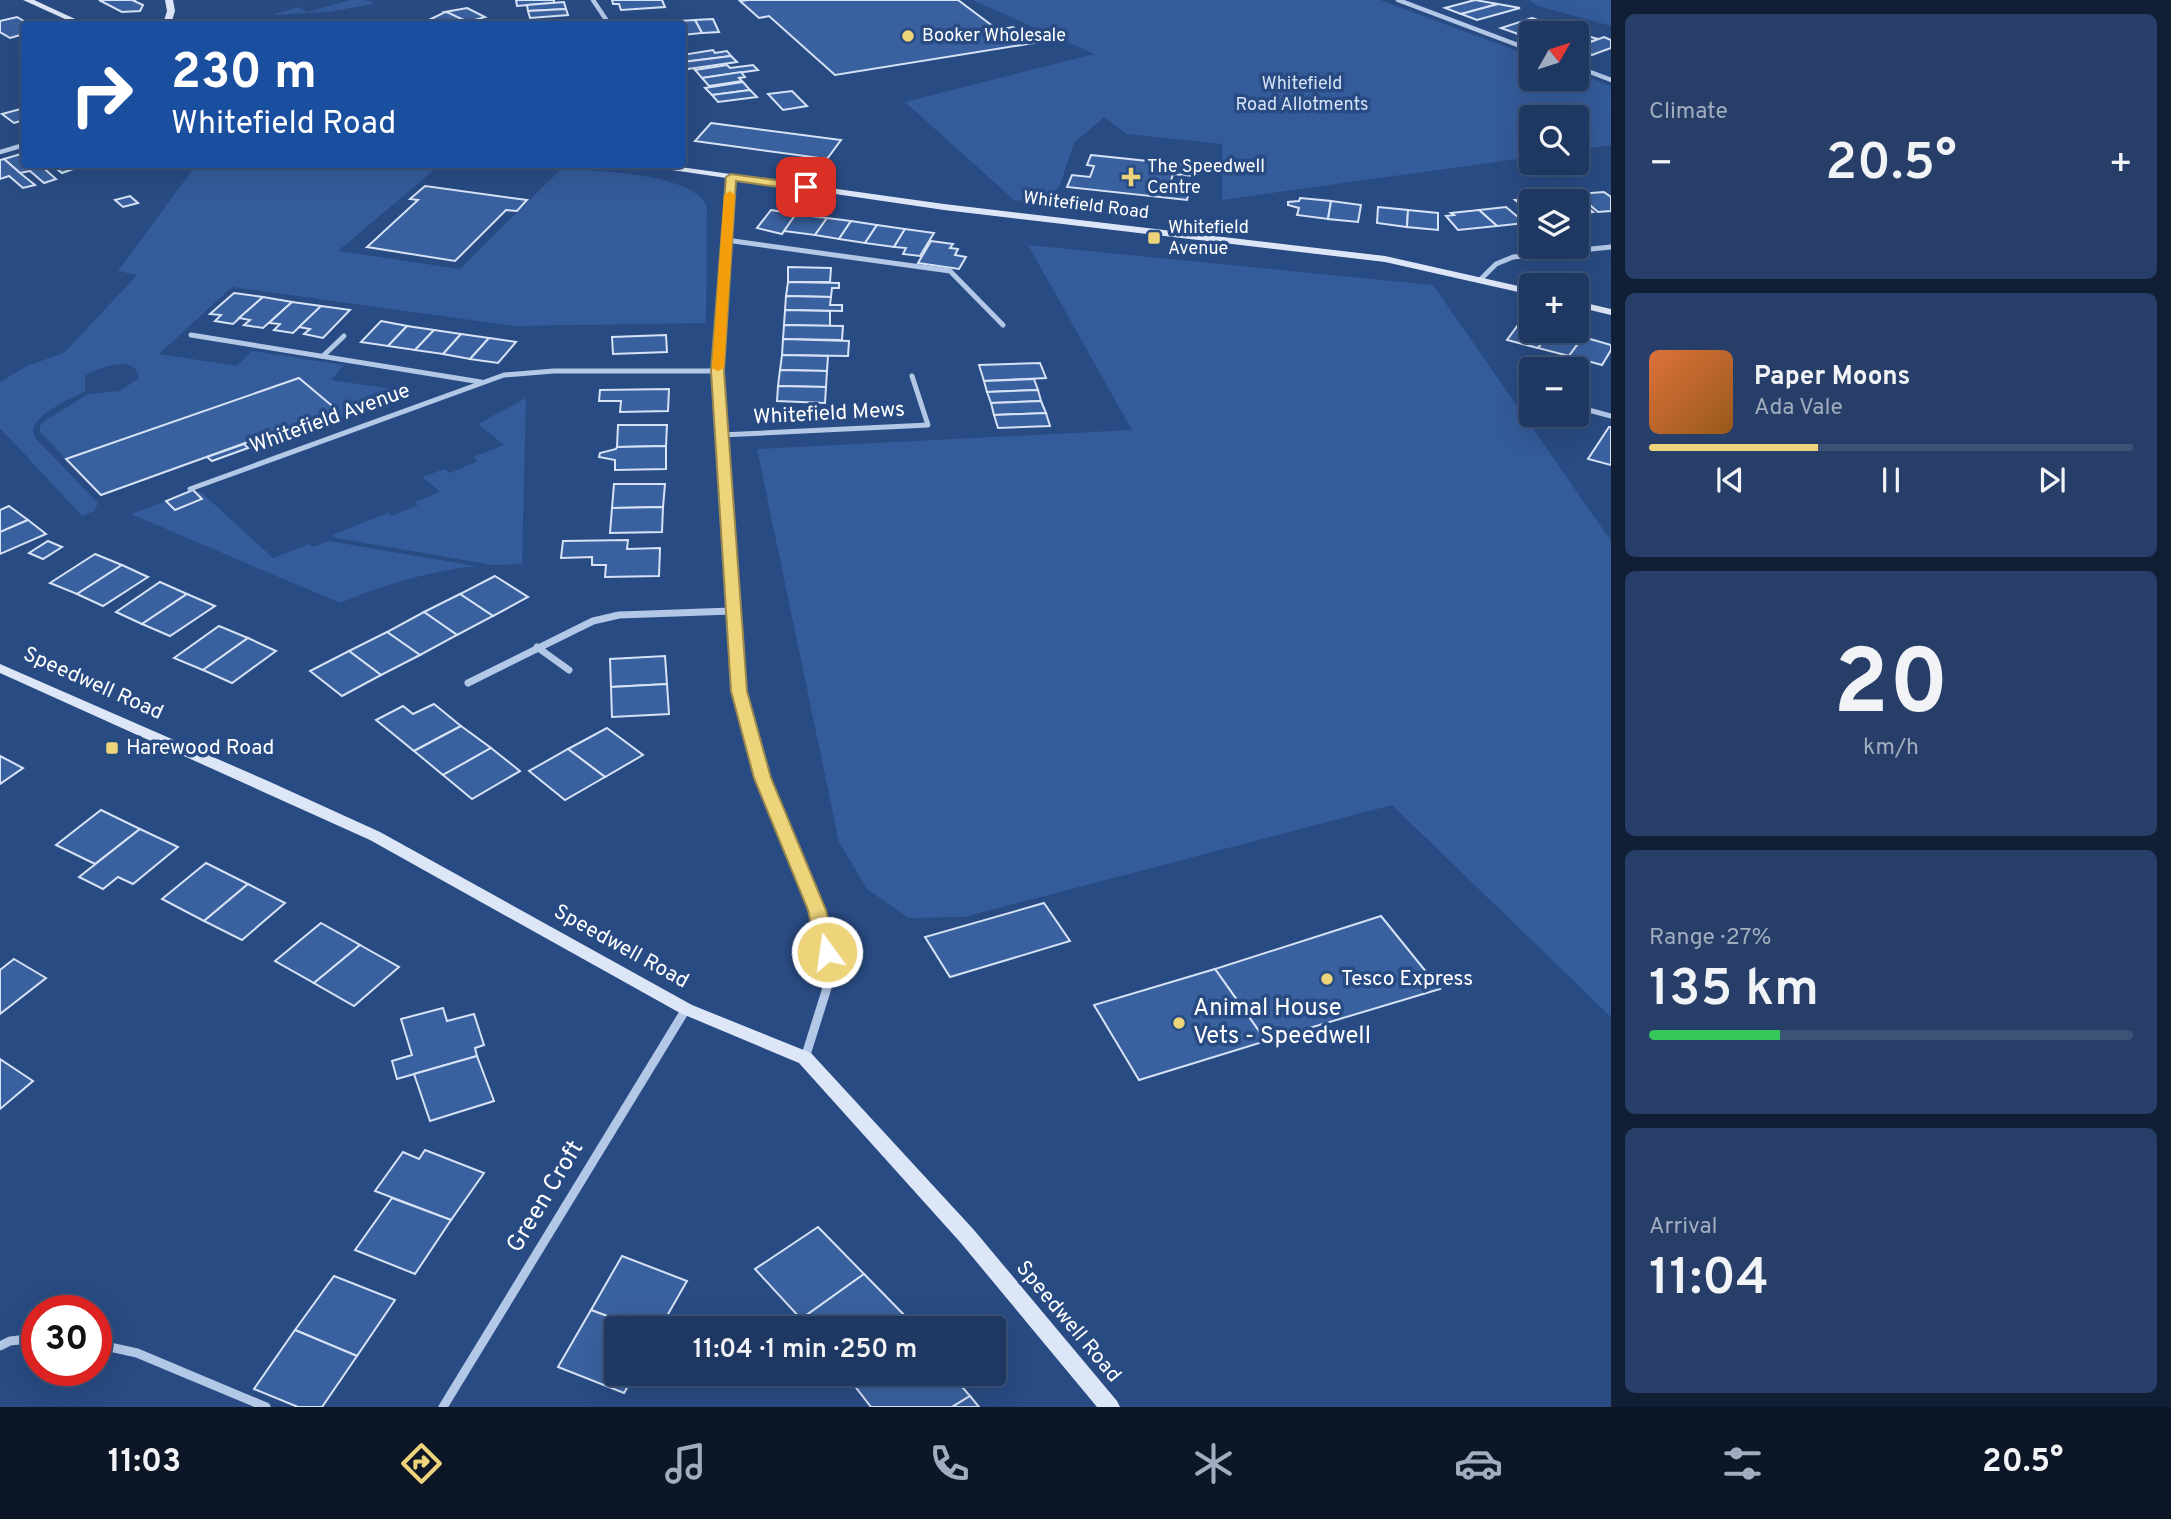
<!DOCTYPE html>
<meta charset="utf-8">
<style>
:root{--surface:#1f3862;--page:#273f68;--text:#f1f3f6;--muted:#a1acbe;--line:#3c5277;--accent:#edd37a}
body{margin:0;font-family:Overpass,sans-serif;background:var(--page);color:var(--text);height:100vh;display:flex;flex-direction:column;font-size:26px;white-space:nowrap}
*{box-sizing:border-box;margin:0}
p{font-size:23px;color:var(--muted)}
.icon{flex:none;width:38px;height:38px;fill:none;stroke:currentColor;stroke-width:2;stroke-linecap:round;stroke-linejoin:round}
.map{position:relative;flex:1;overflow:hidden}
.panel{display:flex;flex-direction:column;gap:14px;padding:14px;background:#111f36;width:560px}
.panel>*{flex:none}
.hud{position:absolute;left:21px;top:21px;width:665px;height:147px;border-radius:7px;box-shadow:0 7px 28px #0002,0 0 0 2px var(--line);background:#1a4fa0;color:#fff;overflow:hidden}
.needle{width:46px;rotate:51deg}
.fabs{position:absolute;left:1519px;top:21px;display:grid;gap:14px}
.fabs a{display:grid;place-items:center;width:70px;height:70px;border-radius:7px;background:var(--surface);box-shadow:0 7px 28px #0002,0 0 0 2px var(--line);font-size:35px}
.speed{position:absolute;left:21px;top:1295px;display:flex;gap:14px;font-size:35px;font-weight:700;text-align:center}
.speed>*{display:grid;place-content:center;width:91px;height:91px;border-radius:50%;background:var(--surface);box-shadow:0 7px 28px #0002,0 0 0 2px var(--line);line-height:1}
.speed .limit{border:10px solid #d22;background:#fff;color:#111}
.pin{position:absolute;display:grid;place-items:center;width:60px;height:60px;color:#fff;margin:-30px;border-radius:14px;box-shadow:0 4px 10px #0006}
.me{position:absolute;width:77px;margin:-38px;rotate:346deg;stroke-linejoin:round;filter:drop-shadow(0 0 5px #0008)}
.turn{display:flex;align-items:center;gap:24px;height:147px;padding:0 35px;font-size:32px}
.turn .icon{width:91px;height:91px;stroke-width:2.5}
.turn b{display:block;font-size:49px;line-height:60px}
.big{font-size:52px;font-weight:600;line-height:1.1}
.panel .tile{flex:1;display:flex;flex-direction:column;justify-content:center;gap:10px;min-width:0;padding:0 24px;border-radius:10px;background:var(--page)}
.panel .dial{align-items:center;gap:0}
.dial b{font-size:91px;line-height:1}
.song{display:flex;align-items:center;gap:21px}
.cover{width:84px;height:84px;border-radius:10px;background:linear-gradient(135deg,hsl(20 70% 55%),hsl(30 70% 35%))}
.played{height:7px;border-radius:4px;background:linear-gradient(90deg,var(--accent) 35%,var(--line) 35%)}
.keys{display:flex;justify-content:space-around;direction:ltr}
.heat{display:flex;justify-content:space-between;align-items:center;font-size:38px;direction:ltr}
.charge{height:10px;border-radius:5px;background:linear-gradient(90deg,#34c759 27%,var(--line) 0)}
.trip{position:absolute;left:604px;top:1316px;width:402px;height:70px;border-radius:7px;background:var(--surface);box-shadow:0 7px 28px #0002,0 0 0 2px var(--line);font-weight:600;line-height:70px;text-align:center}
.tab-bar{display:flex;height:112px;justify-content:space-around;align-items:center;background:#0c1627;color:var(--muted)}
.tab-bar .icon{width:49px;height:49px}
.tab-bar .selected{color:var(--accent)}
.tab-bar b{font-size:32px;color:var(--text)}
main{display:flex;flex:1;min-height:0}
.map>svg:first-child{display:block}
</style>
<main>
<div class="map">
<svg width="1611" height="1407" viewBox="0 0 1611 1407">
<rect width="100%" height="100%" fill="#294b83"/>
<g fill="#345b9a">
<polygon points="350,0 366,0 374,4 328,12 272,15 298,7 308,12"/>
<polygon points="972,0 1380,0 1531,56 1531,79 1577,79 1577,73 1611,86 1611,145 1577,150 1577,117 1531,117 1531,157 1222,200 1222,144 1127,134 1104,117 1074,143 1060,185 1045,203 1014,200 905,102 1094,54"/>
<polygon points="1529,0 1611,0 1611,26 1538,6"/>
<path d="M 196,165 L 440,165 L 338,251 L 460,269 L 562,168 C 598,172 691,172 707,206 L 706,323 L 513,326 L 232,287 L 159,354 L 237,366 L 252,351 L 344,365 L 331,380 L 399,390 L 406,395 L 295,435 L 288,428 L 337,410 L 299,378 L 66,459 L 40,432 L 40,426 L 46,420 L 88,394 L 120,391 L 139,378 C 136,353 99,367 85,376 L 85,391 C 70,400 22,418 36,439 L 98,503 L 94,511 L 82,516 L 0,428 L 0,382 L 29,365 L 64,353 L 137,275 L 118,271 Z"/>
<polygon points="1028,245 1433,285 1611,541 1611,1017 1392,805 964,917 909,918 867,889 839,842 757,449 1132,430"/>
<polygon points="526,398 522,564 493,565 336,538 332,535 388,513 392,516 418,505 415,502 440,492 422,477 444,469 450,473 478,461 473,457 504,445 478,424"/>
<path d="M 193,490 L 203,494 L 273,558 L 309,544 L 314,547 L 329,541 L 475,566 C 427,572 385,584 340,603 L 131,514 L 166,501 L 175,510 L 202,500 Z"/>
</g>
<g fill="#3a619f" stroke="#d6e2f5" stroke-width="2">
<polygon points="99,0 136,0 134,1 143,5 140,11 122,12"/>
<polygon points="516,0 554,0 554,3 517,6"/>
<polygon points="612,0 662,0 665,7 621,10 619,4 613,4"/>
<polygon points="748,0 958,0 998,30 1013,27 1034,43 835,75 769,16 759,18 740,1"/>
<polygon points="1475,0 1498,4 1461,14 1445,8"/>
<polygon points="564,2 566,9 528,11 527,5"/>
<polygon points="1498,4 1520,8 1477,20 1461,14"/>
<polygon points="467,8 485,17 468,22 445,12"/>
<polygon points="566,9 568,15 530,18 528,11"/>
<polygon points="445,12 449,13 468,22 444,24 431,19"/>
<polygon points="17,17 29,24 24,24 24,34 10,38 0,32 0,21"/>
<polygon points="1532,18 1549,24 1518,34 1501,28"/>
<polygon points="713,19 719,32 702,33 695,20"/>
<polygon points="695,20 702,33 683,35 682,24 677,21"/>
<polygon points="1549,24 1568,31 1531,33 1531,39 1518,34"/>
<polygon points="1580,34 1598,39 1577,47 1577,35"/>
<polygon points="1604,37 1611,40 1611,48 1592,55 1577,50 1577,47"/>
<polygon points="713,50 715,53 727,51 731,56 682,62 682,55"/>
<polygon points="731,56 737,62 688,69 683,62"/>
<polygon points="727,65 730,68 753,65 758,70 702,78 695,70"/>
<polygon points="741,72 745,77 739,78 742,81 709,86 702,78"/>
<polygon points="743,82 750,90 712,95 705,88"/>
<polygon points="750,90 757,97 718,102 712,95"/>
<polygon points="792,91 807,106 783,110 768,94"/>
<polygon points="24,108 24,120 14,123 2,114"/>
<polygon points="711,123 841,140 827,159 695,141"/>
<polygon points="24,153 24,164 39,164 56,179 44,183 30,171 20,173 4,159"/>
<polygon points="1091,155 1195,166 1193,176 1173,174 1170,184 1190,187 1187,200 1067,187 1072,175 1090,177 1094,166 1087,165"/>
<polygon points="4,159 20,173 35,185 23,188 9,176 0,179 0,160"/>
<polygon points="39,164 68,164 73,169 62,173 52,165 43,167"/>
<polygon points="425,186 527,200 517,211 506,210 455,261 367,247 418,200 410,199"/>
<polygon points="1604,192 1611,197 1611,211 1598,212 1577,194"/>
<polygon points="1571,194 1593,212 1577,214 1577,201 1548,201 1543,197"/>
<polygon points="130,196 138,203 123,207 115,200"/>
<polygon points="1543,197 1548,201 1531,201 1531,213 1515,200"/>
<polygon points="1300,198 1331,201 1328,219 1297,215 1299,208 1288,205 1288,202 1299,201"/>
<polygon points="1331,201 1361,205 1358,222 1328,219"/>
<polygon points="1378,207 1408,210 1407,227 1377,223"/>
<polygon points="1506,207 1525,223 1497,226 1479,210"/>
<polygon points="771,210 796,214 782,234 757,228"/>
<polygon points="1408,210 1438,213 1438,230 1407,227"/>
<polygon points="1479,210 1497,226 1458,230 1446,216 1454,215 1451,213"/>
<polygon points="796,214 827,218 815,235 784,231"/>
<polygon points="827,218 851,221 839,239 815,235"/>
<polygon points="851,221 877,225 865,243 839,239"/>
<polygon points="877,225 905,229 894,247 865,243"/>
<polygon points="905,229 934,233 920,256 903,254 906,248 894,247"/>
<polygon points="931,241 953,244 950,248 958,249 955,255 966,257 959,269 918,263"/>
<polygon points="788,267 831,268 830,282 788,282"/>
<polygon points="788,282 839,283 839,288 832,288 831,297 786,296"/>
<polygon points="234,293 263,297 233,324 215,321 221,315 210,314"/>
<polygon points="786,296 831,297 830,305 842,305 842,311 785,310"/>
<polygon points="263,297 292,302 263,328 244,325 250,320 239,318"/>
<polygon points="292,302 321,306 293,333 274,330 280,324 269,323"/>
<polygon points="321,306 350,310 323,338 304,334 310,329 299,327"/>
<polygon points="785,310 830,311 830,326 784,325"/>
<polygon points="381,321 407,326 388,346 361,342"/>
<polygon points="1521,321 1531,324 1531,331 1551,331 1538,348 1507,340"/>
<polygon points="784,325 843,326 842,340 783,339"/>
<polygon points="407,326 434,330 415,350 388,346"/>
<polygon points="434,330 461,334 443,354 415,350"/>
<polygon points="1551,331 1559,331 1583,337 1569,356 1538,348"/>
<polygon points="461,334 489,338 470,359 443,354"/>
<polygon points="666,335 667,352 613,354 612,337"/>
<polygon points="1583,337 1611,345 1611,350 1602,365 1569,356"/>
<polygon points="489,338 516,342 498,363 470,359"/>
<polygon points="783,339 849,341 848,356 782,355"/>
<polygon points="782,355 828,356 827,371 780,370"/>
<polygon points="1040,363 1046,378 984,381 979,365"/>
<polygon points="780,370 827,371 826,387 778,386"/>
<polygon points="299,378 337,410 101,495 66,459"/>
<polygon points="1034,379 1038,390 987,392 984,381"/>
<polygon points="778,386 826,387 825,403 777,401"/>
<polygon points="669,389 668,411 620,412 621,401 599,401 600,390"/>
<polygon points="1038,390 1041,401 991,403 987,392"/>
<polygon points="1041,401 1046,413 994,415 991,403"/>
<polygon points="1046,413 1050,426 998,428 994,415"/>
<polygon points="618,425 667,425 666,446 617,447"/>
<polygon points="1609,427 1611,427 1611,465 1588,459"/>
<polygon points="244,444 248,448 212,461 207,457"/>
<polygon points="666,446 666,469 615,470 615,460 599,457 600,453 616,449 617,447"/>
<polygon points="614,484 665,484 663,507 612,508"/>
<polygon points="193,490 202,499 175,510 166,501"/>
<polygon points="9,506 28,520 0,532 0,510"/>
<polygon points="663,507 662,532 610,533 612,508"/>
<polygon points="28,520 46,534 0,554 0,532"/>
<polygon points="628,540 627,549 660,548 659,576 605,577 606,565 592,565 592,557 561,558 563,541"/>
<polygon points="48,541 62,547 43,559 29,553"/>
<polygon points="95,554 122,565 77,594 50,583"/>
<polygon points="122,565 148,577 103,606 77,594"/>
<polygon points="495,576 528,597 493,616 460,594"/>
<polygon points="160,582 187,594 142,624 116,612"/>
<polygon points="187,594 215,606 170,636 142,624"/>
<polygon points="460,594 493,616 457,635 424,612"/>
<polygon points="424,612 457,635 420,655 387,632"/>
<polygon points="219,626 248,638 203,670 174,658"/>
<polygon points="387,632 420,655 381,675 349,651"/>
<polygon points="248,638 276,651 232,683 203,670"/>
<polygon points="349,651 381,675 342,696 310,671"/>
<polygon points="665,656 667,684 611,687 610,659"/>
<polygon points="667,684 669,714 612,717 611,687"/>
<polygon points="434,704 461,726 414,751 376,720 403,706 413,714"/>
<polygon points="461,726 491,748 443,775 414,751"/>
<polygon points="607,728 643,755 605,777 568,749"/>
<polygon points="491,748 520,771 472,799 443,775"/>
<polygon points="568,749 605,777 565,800 529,771"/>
<polygon points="0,756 23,768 0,784"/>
<polygon points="101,810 140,829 95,864 56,845"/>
<polygon points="140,829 178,847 133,884 118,877 103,889 79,877"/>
<polygon points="206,863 248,884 204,921 162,899"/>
<polygon points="248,884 285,903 242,940 204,921"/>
<polygon points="1044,903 1070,941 950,977 925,937"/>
<polygon points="1381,916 1440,989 1266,1041 1215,969"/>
<polygon points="321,923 360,945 314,983 275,961"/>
<polygon points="360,945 399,967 354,1006 314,983"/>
<polygon points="14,959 46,978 0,1014 0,970"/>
<polygon points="1215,969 1266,1041 1139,1080 1094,1005"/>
<polygon points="443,1008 447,1021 474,1014 484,1045 475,1048 477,1056 397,1079 392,1061 412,1055 401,1019"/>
<polygon points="477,1056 494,1101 430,1121 414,1074"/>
<polygon points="0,1059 33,1081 0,1109"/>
<polygon points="425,1150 484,1173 451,1220 375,1191 403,1152 419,1159"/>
<polygon points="392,1198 451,1220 415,1274 355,1250"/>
<polygon points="818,1227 864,1274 801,1319 755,1269"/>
<polygon points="622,1256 687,1281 660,1328 639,1328 591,1310"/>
<polygon points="864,1274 913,1324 908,1328 810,1328 801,1319"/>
<polygon points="334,1276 395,1300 357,1356 295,1330"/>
<polygon points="591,1310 639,1328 616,1328 616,1374 635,1374 624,1393 558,1367"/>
<polygon points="295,1330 357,1356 322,1407 298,1407 254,1389"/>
<polygon points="872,1374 951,1374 970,1396 952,1407 871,1407 854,1385"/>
<polygon points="970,1396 979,1407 952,1407"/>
</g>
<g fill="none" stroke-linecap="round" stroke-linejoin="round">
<g stroke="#b3c7e6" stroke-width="4.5">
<polyline points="593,0 609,24"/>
<polyline points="1398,0 1531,50"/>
<polyline points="1577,67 1611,80"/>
<polyline points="682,105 682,117"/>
<polyline points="0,152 24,145"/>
<polyline points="727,239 731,177"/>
</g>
<g stroke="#b3c7e6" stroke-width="5">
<polyline points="727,237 718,371 728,540"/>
<polyline points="726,240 950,271 1003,325"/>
<polyline points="1481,279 1496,264 1513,257 1611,247"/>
<polyline points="191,335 481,382"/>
<polyline points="323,356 344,336"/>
<polyline points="1585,409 1611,416"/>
<polyline points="721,435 928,425 912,376"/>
<polyline points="190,489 504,375 554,371 718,371"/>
</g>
<g stroke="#b3c7e6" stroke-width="7">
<polyline points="728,538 739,691 763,778 820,923"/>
<polyline points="537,647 569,670"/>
<polyline points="468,683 593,621 619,615 732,611"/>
</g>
<g stroke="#b3c7e6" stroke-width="9">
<polyline points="805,1058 832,972 820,921"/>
<polyline points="96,1344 137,1353 266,1407"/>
<polyline points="0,1346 10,1341 37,1338"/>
<polyline points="443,1407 686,1009"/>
</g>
<g fill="#dce6f6" fill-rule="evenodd">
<polygon points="23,0 34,0 86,24 76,24"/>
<polygon points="165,0 173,0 175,11 171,24 163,24 167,11"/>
<polygon points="631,164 659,164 944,204 1385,256 1531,289 1531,295 1385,262 944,210"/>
<polygon points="1577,301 1611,309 1611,315 1577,307"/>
<polygon points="0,664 268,781 380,832 692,1005 811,1053 974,1230 1117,1401 1120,1407 1097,1407 960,1242 799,1063 680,1013 370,840 0,673"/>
</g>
</g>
<polygon fill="#edd37a" stroke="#9a894f" stroke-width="2" points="731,174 806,184 811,187 806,191 736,181 724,371 747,691 771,778 826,910 836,952 833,956 820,956 817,952 808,910 754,778 731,691 711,371 726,177"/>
<polygon fill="#f59e0b" points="730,191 735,195 724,368 718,371 712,368 724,195"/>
<g fill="#edd37a" stroke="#294b83" stroke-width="2.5">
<circle cx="908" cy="36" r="7"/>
<path d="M1127.5 166.5h7v7h7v7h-7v7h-7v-7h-7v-7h7z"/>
<rect x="1147" y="231" width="14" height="14" rx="3.5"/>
<rect x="105" y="741" width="14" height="14" rx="3.5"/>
<circle cx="1327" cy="979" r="7"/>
<circle cx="1179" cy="1023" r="7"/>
</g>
<g text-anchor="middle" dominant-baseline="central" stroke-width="7" stroke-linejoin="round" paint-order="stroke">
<g font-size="18" fill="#fff" stroke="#294b83" text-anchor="start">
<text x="922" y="36">Booker Wholesale</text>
<text x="1147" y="167">The Speedwell<tspan x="1147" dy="21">Centre</tspan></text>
<text x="1168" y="228">Whitefield<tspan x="1168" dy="21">Avenue</tspan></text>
</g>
<g font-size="18" fill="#d6e2f5" stroke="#294b83">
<text x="1302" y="84">Whitefield<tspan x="1302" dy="21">Road Allotments</tspan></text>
</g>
<g font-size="18" fill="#fff" stroke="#294b83">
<text transform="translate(1086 206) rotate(7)">Whitefield Road</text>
</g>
<g font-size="21" fill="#fff" stroke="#294b83">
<text transform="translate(829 414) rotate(-3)">Whitefield Mews</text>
<text transform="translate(330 419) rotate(-20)">Whitefield Avenue</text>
<text transform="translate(93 684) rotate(24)">Speedwell Road</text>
<text transform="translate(621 947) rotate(29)">Speedwell Road</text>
<text transform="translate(1068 1322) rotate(50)">Speedwell Road</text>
</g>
<g font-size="21" fill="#fff" stroke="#294b83" text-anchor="start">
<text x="126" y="748">Harewood Road</text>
<text x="1341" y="979">Tesco Express</text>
</g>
<g font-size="24" fill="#fff" stroke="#294b83" text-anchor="start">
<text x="1193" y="1009">Animal House<tspan x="1193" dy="28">Vets - Speedwell</tspan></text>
</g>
<g font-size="24" fill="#fff" stroke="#294b83">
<text transform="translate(546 1197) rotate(-59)">Green Croft</text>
</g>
</g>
</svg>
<div class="fabs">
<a><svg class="needle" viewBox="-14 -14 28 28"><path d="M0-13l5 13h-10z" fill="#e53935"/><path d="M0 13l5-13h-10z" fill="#a1acbe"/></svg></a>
<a><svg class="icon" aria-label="search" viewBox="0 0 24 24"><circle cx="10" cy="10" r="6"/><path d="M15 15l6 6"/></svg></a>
<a><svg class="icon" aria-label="layers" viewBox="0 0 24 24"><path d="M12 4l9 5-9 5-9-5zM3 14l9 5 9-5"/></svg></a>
<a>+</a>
<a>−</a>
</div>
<div class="speed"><div class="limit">30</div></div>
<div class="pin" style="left:806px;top:187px;background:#d93025"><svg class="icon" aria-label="arrive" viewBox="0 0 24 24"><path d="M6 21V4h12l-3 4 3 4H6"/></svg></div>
<svg class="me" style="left:827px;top:952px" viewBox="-20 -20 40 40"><circle r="17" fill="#edd37a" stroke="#fff" stroke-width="3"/><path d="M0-11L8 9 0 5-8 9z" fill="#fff"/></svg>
<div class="trip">11:04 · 1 min · 250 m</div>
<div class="hud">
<div class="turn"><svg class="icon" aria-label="right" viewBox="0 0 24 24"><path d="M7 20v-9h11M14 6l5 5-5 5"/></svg><div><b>230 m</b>Whitefield Road</div></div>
</div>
</div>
<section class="panel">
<div class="tile"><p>Climate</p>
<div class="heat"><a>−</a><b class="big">20.5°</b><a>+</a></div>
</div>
<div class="tile">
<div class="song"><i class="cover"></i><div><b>Paper Moons</b><p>Ada Vale</p></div></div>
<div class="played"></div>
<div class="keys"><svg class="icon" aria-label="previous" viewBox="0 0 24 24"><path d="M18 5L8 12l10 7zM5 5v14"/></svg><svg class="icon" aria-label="pause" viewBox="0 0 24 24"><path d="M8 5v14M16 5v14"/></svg><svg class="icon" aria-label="next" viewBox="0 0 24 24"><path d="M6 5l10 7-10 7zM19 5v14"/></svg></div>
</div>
<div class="tile dial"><b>20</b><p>km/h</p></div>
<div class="tile"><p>Range · 27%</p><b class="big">135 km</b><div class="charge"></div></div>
<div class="tile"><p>Arrival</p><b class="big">11:04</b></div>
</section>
</main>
<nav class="tab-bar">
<b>11:03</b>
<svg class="icon selected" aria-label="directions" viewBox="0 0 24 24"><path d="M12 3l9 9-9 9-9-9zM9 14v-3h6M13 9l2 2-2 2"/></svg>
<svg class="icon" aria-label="music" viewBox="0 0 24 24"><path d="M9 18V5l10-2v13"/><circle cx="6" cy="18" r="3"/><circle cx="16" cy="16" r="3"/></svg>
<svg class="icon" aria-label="phone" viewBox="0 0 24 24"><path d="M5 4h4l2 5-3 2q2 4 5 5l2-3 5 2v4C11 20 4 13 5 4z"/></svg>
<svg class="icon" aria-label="climate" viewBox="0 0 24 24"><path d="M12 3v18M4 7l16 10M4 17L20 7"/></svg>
<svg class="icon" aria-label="car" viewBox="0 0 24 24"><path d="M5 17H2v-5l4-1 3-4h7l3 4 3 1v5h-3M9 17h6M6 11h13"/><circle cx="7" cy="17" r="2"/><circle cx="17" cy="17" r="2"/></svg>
<svg class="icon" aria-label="filters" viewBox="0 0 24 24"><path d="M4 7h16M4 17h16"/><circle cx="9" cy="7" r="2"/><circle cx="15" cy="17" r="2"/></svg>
<b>20.5°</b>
</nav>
